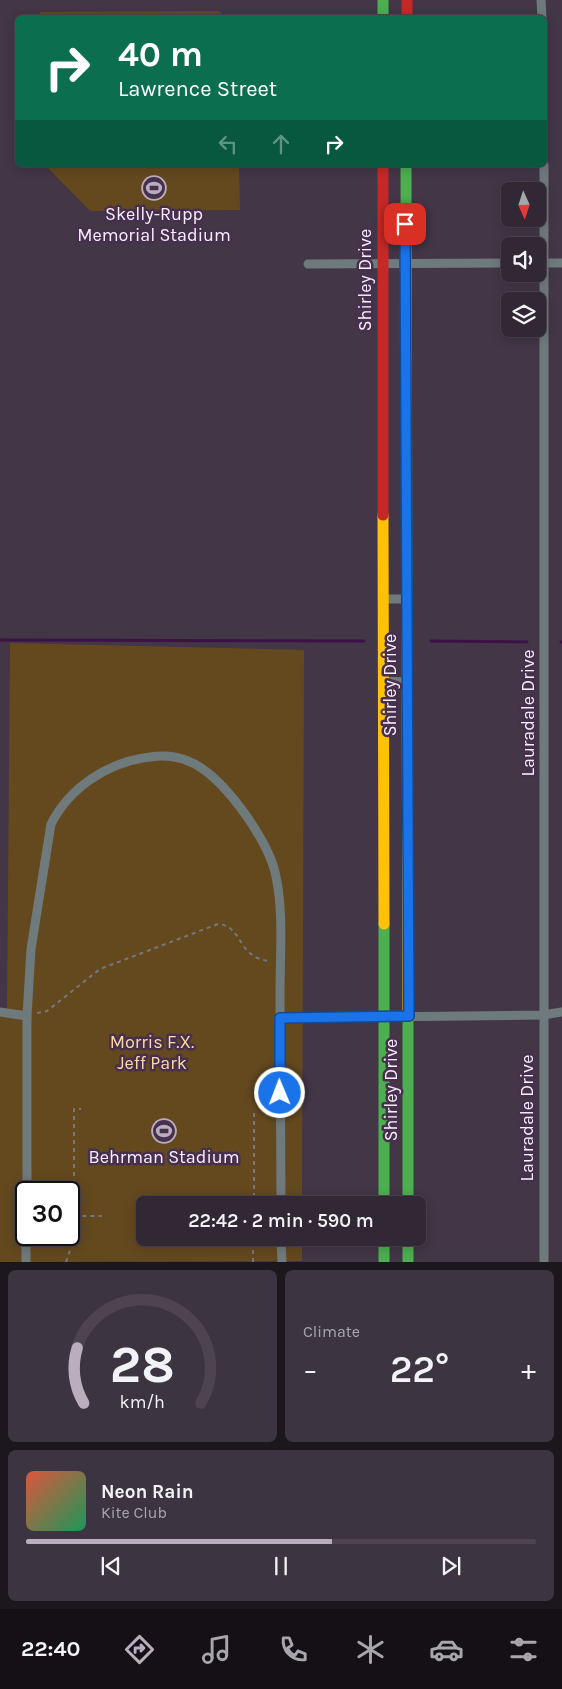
<!DOCTYPE html>
<meta charset="utf-8">
<style>
:root{--surface:#322835;--page:#3d3441;--text:#f1f3f6;--muted:#a8a6ad;--line:#4d4450;--accent:#baaebe}
body{margin:0;font-family:Karla,sans-serif;background:var(--page);color:var(--text);height:100vh;display:flex;flex-direction:column;font-size:19px;white-space:nowrap}
*{box-sizing:border-box;margin:0}
p{font-size:16px;color:var(--muted)}
.icon{flex:none;width:28px;height:28px;fill:none;stroke:currentColor;stroke-width:2;stroke-linecap:round;stroke-linejoin:round}
.map{position:relative;height:1262px;overflow:hidden}
.panel{display:flex;flex-direction:column;gap:8px;padding:8px;background:#1c161d;flex:1}
.panel>*{flex:none}
.top-card{position:absolute;left:15px;top:15px;width:532px;height:152px;border-radius:8px;box-shadow:0 2px 12px #0003,0 0 0 1px var(--line);background:#0b6e4f;color:#fff;overflow:hidden}
.needle{width:32px;rotate:177deg}
.tools{position:absolute;left:501px;top:182px;display:grid;gap:10px}
.tools a{display:grid;place-items:center;width:45px;height:45px;border-radius:8px;background:var(--surface);box-shadow:0 2px 12px #0003,0 0 0 1px var(--line);font-size:25px}
.speed{position:absolute;left:15px;top:1181px;display:flex;gap:10px;font-size:25px;font-weight:700;text-align:center}
.speed>*{display:grid;place-content:center;width:65px;height:65px;border-radius:50%;background:var(--surface);box-shadow:0 2px 12px #0003,0 0 0 1px var(--line);line-height:1}
.speed .limit{border:2px solid #111;border-radius:8px;background:#fff;color:#111}
.pin{position:absolute;display:grid;place-items:center;width:42px;height:42px;color:#fff;margin:-21px;border-radius:10px;box-shadow:0 2px 8px #0006}
.me{position:absolute;width:55px;margin:-28px;rotate:359deg;stroke-linejoin:round;filter:drop-shadow(0 0 4px #0008)}
.turn{display:flex;align-items:center;gap:18px;height:105px;padding:0 20px;font-size:22px}
.turn .icon{width:65px;height:65px;stroke-width:2.5}
.turn b{display:block;font-size:35px;line-height:42px}
.lanes{display:flex;align-items:center;height:48px;padding:0 20px;background:#0003;justify-content:center;gap:25px;direction:ltr}
.lanes .off{opacity:.35}
.big{font-size:38px;font-weight:600;line-height:1.1}
.panel .card{flex:1;display:flex;flex-direction:column;justify-content:center;gap:8px;min-width:0;padding:0 18px;border-radius:8px;background:var(--page)}
.panel .dial{align-items:center;gap:0}
.dial svg{height:130px;overflow:visible;fill:none;stroke:var(--line);stroke-width:7;stroke-linecap:round;text-anchor:middle}
.dial text{fill:var(--text);stroke:none}
.song{display:flex;align-items:center;gap:15px}
.cover{width:60px;height:60px;border-radius:8px;background:linear-gradient(135deg,hsl(10 70% 55%),hsl(150 70% 35%))}
.played{height:5px;border-radius:2px;background:linear-gradient(90deg,var(--accent) 60%,var(--line) 60%)}
.keys{display:flex;justify-content:space-around;direction:ltr}
.heat{display:flex;justify-content:space-between;align-items:center;font-size:28px;direction:ltr}
.panel .tiles{flex:1;display:grid;gap:8px;grid-template-columns:1fr 1fr}
.card:last-child{grid-column:span 2}
.trip{position:absolute;left:136px;top:1196px;width:290px;height:50px;border-radius:8px;background:var(--surface);box-shadow:0 2px 12px #0003,0 0 0 1px var(--line);font-weight:600;line-height:50px;text-align:center}
.tab-bar{display:flex;height:80px;justify-content:space-around;align-items:center;background:#141015;color:var(--muted)}
.tab-bar .icon{width:35px;height:35px}
.tab-bar .on{color:var(--accent)}
.tab-bar b{font-size:22px;color:var(--text)}
.map>svg:first-child{display:block}
</style>
<div class="map">
<svg width="562" height="1262" viewBox="0 0 562 1262">
<rect width="100%" height="100%" fill="#433647"/>
<g fill="#64491f" fill-rule="evenodd">
<polygon points="219,11 225,17 40,17 40,12"/>
<polygon points="45,165 239,165 240,210 90,211"/>
<path d="M 10,643 L 304,650 L 302,1205 L 145,1205 L 145,1238 L 302,1238 L 302,1261 L 0,1262 L 0,1013 L 7,1013 ZM 26,1192 L 69,1192 L 69,1235 L 26,1235 Z"/>
</g>
<g fill="none" stroke-linecap="round" stroke-linejoin="round">
<g stroke="#3c1246" stroke-width="3">
<polyline points="0,640 364,641"/>
<polyline points="431,641 527,642"/>
<polyline points="561,642 562,642"/>
</g>
<g stroke="#74787e" stroke-width="2" stroke-dasharray="4 4" stroke-linecap="butt">
<path d="M 37,1013 L 47,1011 L 100,969 L 218,924 C 244,926 236,958 270,961"/>
<polyline points="254,1205 254,1110"/>
<polyline points="74,1216 74,1109 81,1109"/>
<polyline points="66,1262 75,1236 74,1216 102,1216"/>
<polyline points="253,1262 253,1238"/>
</g>
<g stroke="#6f7a7d" stroke-width="9">
<polyline points="541,0 542,18"/>
<polyline points="538,263 562,263"/>
<polyline points="308,264 510,263"/>
<polyline points="383,599 407,599"/>
<polyline points="383,681 407,682"/>
<polyline points="0,1012 27,1016"/>
<polyline points="280,1018 543,1015 562,1012"/>
<path d="M 27,1192 L 27,1016 L 31,949 L 51,824 C 70,787 108,762 150,757 C 162,755 176,756 188,761 C 221,773 267,838 275,872 C 284,910 280,953 280,993 C 280,1063 281,1134 281,1205"/>
<polyline points="281,1238 282,1262"/>
<polyline points="26,1262 26,1235"/>
<polyline points="544,1262 544,165"/>
</g>
<g stroke="#4caf50" stroke-width="11">
<polyline points="383,0 383,18"/>
<polyline points="406,165 407,619"/>
<polyline points="384,924 384,1205"/>
<polyline points="408,1015 408,1205"/>
<polyline points="384,1238 384,1262"/>
<polyline points="408,1238 408,1262"/>
</g>
<g stroke="#ffc107" stroke-width="11">
<polyline points="383,515 384,924"/>
<polyline points="407,619 408,1015"/>
</g>
<g stroke="#c62828" stroke-width="11">
<polyline points="407,0 407,18"/>
<polyline points="383,165 383,515"/>
</g>
</g>
<g fill="none" stroke-linecap="round" stroke-linejoin="round">
<g stroke="#114b97" stroke-width="12">
<polyline id="route" points="280,1093 280,1018 409,1016 405,224"/>
</g>
<use href="#route" stroke="#1a73e8" stroke-width="9"/>
</g>
<defs>
<g id="stadium-ring" transform="scale(1.25)"><circle r="9.5" fill="#47304d" stroke="#baaebe" stroke-width="1.5"/><path d="M0-5a6.5 5 0 1 0 0 10a6.5 5 0 1 0 0-10ZM-3.5-1.8h7v3.6h-7Z" fill="#baaebe"/></g>
</defs>
<g fill-rule="evenodd">
<use href="#stadium-ring" x="154" y="188"/>
<use href="#stadium-ring" x="164" y="1131"/>
</g>
<g text-anchor="middle" dominant-baseline="central" stroke-width="5" stroke-linejoin="round" paint-order="stroke">
<g font-size="18" fill="#faeffe" stroke="#47304d">
<text x="154" y="214">Skelly-Rupp<tspan x="154" dy="21">Memorial Stadium</tspan></text>
<text x="164" y="1157">Behrman Stadium</text>
</g>
<g font-size="18" fill="#faeffe" stroke="#47304d">
<text transform="translate(365 280) rotate(-90)">Shirley Drive</text>
<text transform="translate(390 685) rotate(-90)">Shirley Drive</text>
<text transform="translate(528 713) rotate(-90)">Lauradale Drive</text>
<text transform="translate(391 1090) rotate(-90)">Shirley Drive</text>
<text transform="translate(527 1118) rotate(-90)">Lauradale Drive</text>
</g>
<g font-size="18" fill="#fedaa3" stroke="#47304d">
<text x="152" y="1042">Morris F.X.<tspan x="152" dy="21">Jeff Park</tspan></text>
</g>
</g>
</svg>
<div class="tools">
<a><svg class="needle" viewBox="-14 -14 28 28"><path d="M0-13l5 13h-10z" fill="#e53935"/><path d="M0 13l5-13h-10z" fill="#a8a6ad"/></svg></a>
<a><svg class="icon" aria-label="sound" viewBox="0 0 24 24"><path d="M4 9h4l5-4v14l-5-4H4zM17 9q2 3 0 6"/></svg></a>
<a><svg class="icon" aria-label="layers" viewBox="0 0 24 24"><path d="M12 4l9 5-9 5-9-5zM3 14l9 5 9-5"/></svg></a>
</div>
<div class="speed"><div class="limit">30</div></div>
<div class="pin" style="left:405px;top:224px;background:#d93025"><svg class="icon" aria-label="arrive" viewBox="0 0 24 24"><path d="M6 21V4h12l-3 4 3 4H6"/></svg></div>
<svg class="me" style="left:280px;top:1093px" viewBox="-20 -20 40 40"><circle r="17" fill="#1a73e8" stroke="#fff" stroke-width="3"/><path d="M0-11L8 9 0 5-8 9z" fill="#fff"/></svg>
<div class="trip">22:42 · 2 min · 590 m</div>
<div class="top-card">
<div class="turn"><svg class="icon" aria-label="right" viewBox="0 0 24 24"><path d="M7 20v-9h11M14 6l5 5-5 5"/></svg><div><b>40 m</b>Lawrence Street</div></div>
<div class="lanes"><svg class="icon off" aria-label="left" viewBox="0 0 24 24"><path d="M17 20v-9H6M10 6l-5 5 5 5"/></svg><svg class="icon off" aria-label="ahead" viewBox="0 0 24 24"><path d="M12 20V5M6 11l6-6 6 6"/></svg><svg class="icon" aria-label="right" viewBox="0 0 24 24"><path d="M7 20v-9h11M14 6l5 5-5 5"/></svg></div>
</div>
</div>
<section class="panel">
<div class="tiles">
<div class="card dial"><svg viewBox="0 0 100 80">
<path d="M14 69A42 42 0 1 1 86 69"/>
<path d="M14 69A42 42 0 0 1 10 35" stroke="#baaebe"/>
<text x="50" y="56" font-size="32" font-weight="700">28</text>
<text x="50" y="72" font-size="11">km/h</text>
</svg></div>
<div class="card"><p>Climate</p>
<div class="heat"><a>−</a><b class="big">22°</b><a>+</a></div>
</div>
<div class="card">
<div class="song"><i class="cover"></i><div><b>Neon Rain</b><p>Kite Club</p></div></div>
<div class="played"></div>
<div class="keys"><svg class="icon" aria-label="previous" viewBox="0 0 24 24"><path d="M18 5L8 12l10 7zM5 5v14"/></svg><svg class="icon" aria-label="pause" viewBox="0 0 24 24"><path d="M8 5v14M16 5v14"/></svg><svg class="icon" aria-label="next" viewBox="0 0 24 24"><path d="M6 5l10 7-10 7zM19 5v14"/></svg></div>
</div>
</div>
</section>
<nav class="tab-bar">
<b>22:40</b>
<svg class="icon on" aria-label="directions" viewBox="0 0 24 24"><path d="M12 3l9 9-9 9-9-9zM9 14v-3h6M13 9l2 2-2 2"/></svg>
<svg class="icon" aria-label="music" viewBox="0 0 24 24"><path d="M9 18V5l10-2v13"/><circle cx="6" cy="18" r="3"/><circle cx="16" cy="16" r="3"/></svg>
<svg class="icon" aria-label="phone" viewBox="0 0 24 24"><path d="M5 4h4l2 5-3 2q2 4 5 5l2-3 5 2v4C11 20 4 13 5 4z"/></svg>
<svg class="icon" aria-label="climate" viewBox="0 0 24 24"><path d="M12 3v18M4 7l16 10M4 17L20 7"/></svg>
<svg class="icon" aria-label="car" viewBox="0 0 24 24"><path d="M5 17H2v-5l4-1 3-4h7l3 4 3 1v5h-3M9 17h6M6 11h13"/><circle cx="7" cy="17" r="2"/><circle cx="17" cy="17" r="2"/></svg>
<svg class="icon" aria-label="filters" viewBox="0 0 24 24"><path d="M4 7h16M4 17h16"/><circle cx="9" cy="7" r="2"/><circle cx="15" cy="17" r="2"/></svg>
</nav>
